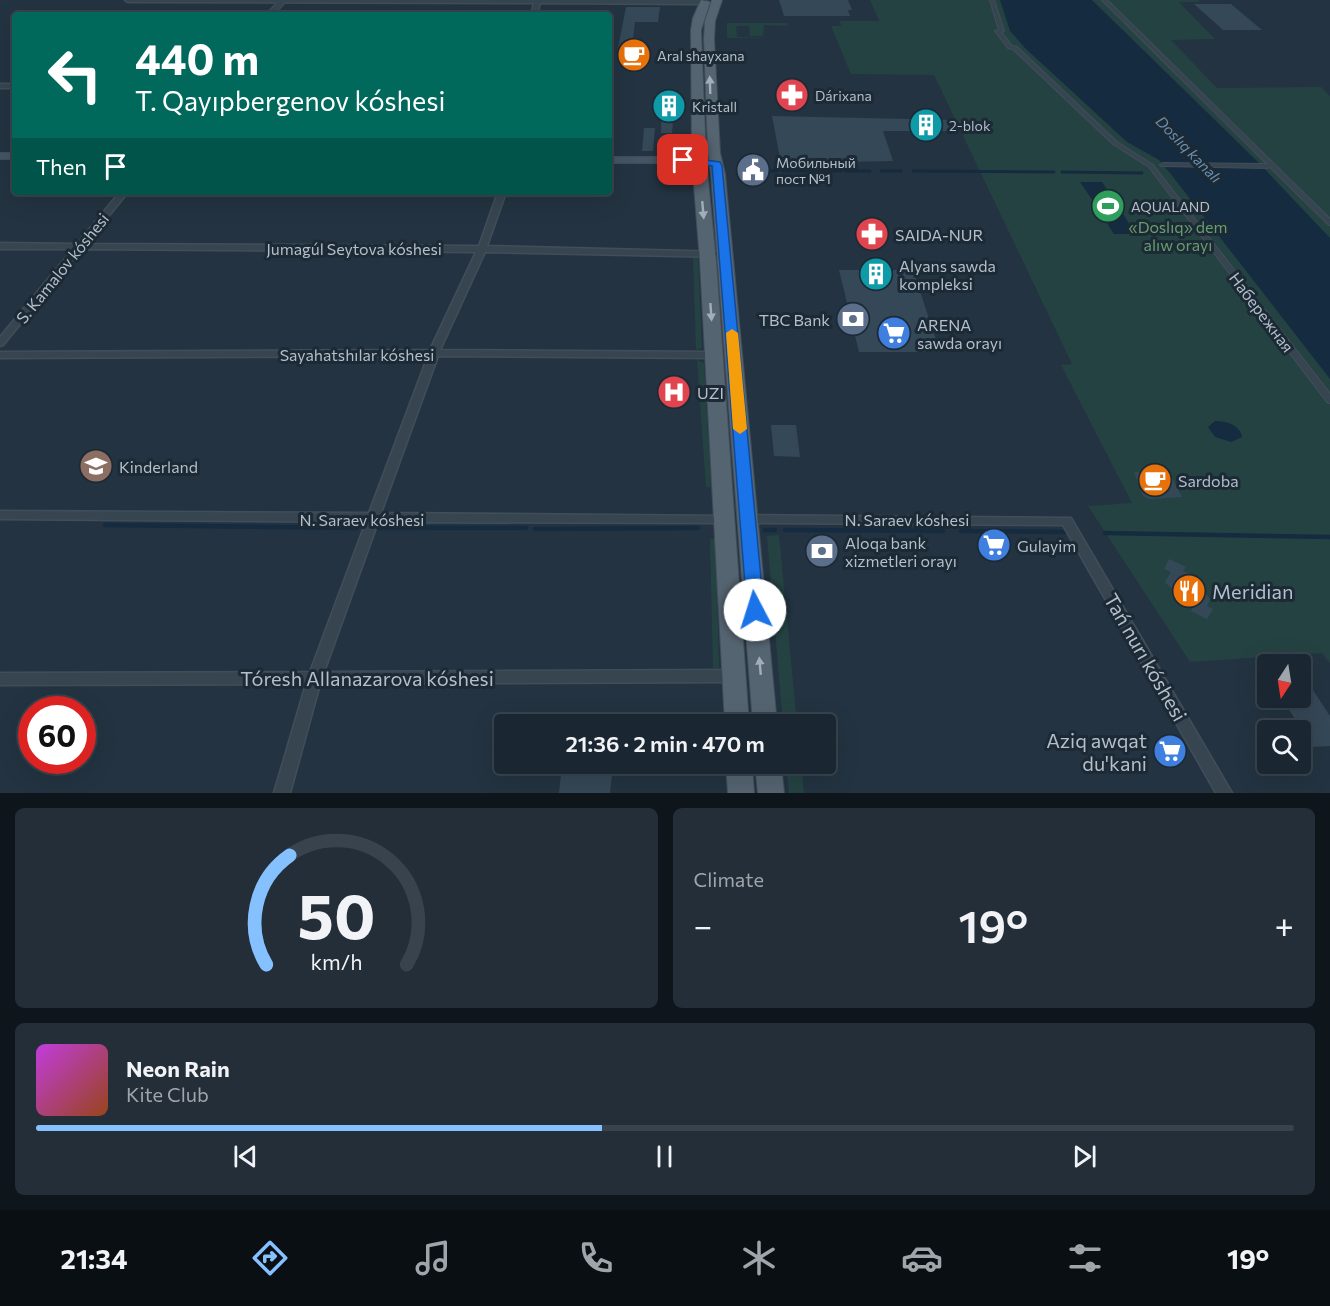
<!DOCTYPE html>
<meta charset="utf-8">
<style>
:root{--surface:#1a2631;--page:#232e39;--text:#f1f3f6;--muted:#9fa5ab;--line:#38434d;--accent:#85c1ff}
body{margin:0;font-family:Commissioner,sans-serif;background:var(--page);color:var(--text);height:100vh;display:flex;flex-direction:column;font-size:22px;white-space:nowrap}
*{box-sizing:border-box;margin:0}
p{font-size:20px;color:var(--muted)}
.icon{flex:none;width:33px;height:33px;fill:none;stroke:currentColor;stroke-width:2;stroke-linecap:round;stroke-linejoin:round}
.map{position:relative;height:793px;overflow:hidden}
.sheet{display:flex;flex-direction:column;gap:15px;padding:15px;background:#0e151b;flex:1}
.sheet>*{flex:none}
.banner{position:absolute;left:12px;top:12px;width:600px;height:183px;border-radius:6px;box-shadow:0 6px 24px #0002,0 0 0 2px var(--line);background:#00695c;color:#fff;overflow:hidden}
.needle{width:39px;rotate:192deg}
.buttons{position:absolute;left:1257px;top:654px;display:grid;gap:12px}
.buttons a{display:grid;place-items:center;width:54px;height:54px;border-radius:6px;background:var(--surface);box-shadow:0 6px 24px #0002,0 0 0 2px var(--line);font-size:30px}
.speed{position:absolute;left:18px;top:696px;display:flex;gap:12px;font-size:30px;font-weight:700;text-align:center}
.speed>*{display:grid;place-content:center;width:78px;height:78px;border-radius:50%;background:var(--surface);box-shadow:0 6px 24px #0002,0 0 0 2px var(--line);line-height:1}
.speed .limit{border:9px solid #d22;background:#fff;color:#111}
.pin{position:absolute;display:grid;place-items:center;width:51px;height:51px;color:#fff;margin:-26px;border-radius:12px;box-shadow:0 3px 9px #0006}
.me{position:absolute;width:66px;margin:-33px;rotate:355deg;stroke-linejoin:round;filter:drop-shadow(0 0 4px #0008)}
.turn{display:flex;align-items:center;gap:21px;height:126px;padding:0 24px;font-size:27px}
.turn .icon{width:78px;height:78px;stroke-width:2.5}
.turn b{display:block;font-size:42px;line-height:51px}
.then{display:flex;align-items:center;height:57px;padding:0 24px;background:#0003;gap:12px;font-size:22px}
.big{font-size:45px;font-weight:600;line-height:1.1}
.sheet .tile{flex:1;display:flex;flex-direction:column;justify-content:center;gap:9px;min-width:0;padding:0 21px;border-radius:9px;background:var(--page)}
.sheet .dial{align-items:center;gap:0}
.dial svg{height:156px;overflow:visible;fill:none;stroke:var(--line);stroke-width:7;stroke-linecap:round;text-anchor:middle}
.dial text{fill:var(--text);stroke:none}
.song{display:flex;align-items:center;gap:18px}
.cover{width:72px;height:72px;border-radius:9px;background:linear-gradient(135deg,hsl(290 70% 55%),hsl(20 70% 35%))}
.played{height:6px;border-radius:3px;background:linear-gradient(90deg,var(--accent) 45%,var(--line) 45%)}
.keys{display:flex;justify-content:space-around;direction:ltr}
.heat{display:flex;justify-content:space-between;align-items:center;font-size:33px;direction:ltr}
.sheet .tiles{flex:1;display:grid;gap:15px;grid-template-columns:1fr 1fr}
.tile:last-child{grid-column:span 2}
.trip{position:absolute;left:494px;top:714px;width:342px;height:60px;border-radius:6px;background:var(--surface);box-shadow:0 6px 24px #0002,0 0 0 2px var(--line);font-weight:600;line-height:60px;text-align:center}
.tabs{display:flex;height:96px;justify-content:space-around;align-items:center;background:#0a0f14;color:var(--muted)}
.tabs .icon{width:42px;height:42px}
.tabs .active{color:var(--accent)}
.tabs b{font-size:27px;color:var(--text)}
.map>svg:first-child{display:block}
</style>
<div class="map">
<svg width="1330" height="793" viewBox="0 0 1330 793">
<rect width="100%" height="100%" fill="#233341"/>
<g fill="#254242">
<polygon points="870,0 1198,0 1200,2 1179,2 1215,39 1171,40 1217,88 1321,87 1330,96 1330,664 1322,653 1190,662 1088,506 1132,503 1061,365 1072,364 934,75 851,74 831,26 841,26 840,21 879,21 882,27"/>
<polygon points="727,23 787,23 788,26 764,25 763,36 750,36 749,26 736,26 737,37 774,38 727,38"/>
<polygon points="693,257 698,259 702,348 696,350"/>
<polygon points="697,360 704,363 711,487 706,487"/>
<polygon points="779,535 797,724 783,724 767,536"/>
<polygon points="710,539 716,539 719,668 713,668"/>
<polygon points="786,764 801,764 804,793 789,793"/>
</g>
<g fill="#152b40">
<polygon points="1000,0 1092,0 1258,162 1330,238 1330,379 1170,173 1159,160 1127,142 1025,48 1010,31"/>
<polygon points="1080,182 1102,182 1115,201 1093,201"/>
<polygon points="1099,211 1121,211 1136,234 1114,234"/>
<path d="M 1215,421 C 1227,421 1240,425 1242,437 L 1231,442 L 1215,437 L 1208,427 Z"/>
</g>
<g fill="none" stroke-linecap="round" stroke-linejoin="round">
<g stroke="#152b40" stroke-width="3">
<polyline points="751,171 778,171"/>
<polyline points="783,171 806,171"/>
<polyline points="812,171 841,171"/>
<polyline points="845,171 870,171"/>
<polyline points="881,171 901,171"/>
<polyline points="913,171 1054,172"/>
<polyline points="739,172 746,171"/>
<polyline points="1062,172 1142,173"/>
</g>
<g stroke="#152b40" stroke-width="4.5">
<polyline points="105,525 357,528"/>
<polyline points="378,528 526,528"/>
<polyline points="535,529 698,528"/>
<polyline points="765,530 775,530"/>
<polyline points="785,530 943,531"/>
<polyline points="961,531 1065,532"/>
<polyline points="1105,533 1330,537"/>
</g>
</g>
<g fill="#354857">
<polygon points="779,0 848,0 852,10 848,10 850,16 784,16"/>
<polygon points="1194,4 1231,4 1262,30 1223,30"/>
<polygon points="626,7 660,7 658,22 635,22 632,48 618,48"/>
<polygon points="662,97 677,97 676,121 673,121 672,133 661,133"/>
<polygon points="772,116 953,120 958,131 883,131 893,161 781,163"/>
<polygon points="644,128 655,128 653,151 642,151"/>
<polygon points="839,270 913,270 940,352 859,352"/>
<polygon points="771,425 796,425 800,457 774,456"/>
<polygon points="1134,472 1169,472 1182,497 1149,499 1143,496"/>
<polygon points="1169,559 1186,567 1183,571 1193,575 1210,599 1207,606 1213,609 1207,619 1191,611 1193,607 1173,597 1175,594 1172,589 1165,582 1171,572 1164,569"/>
<polygon points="1300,670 1330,716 1330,746 1312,747 1282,698 1300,698"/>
<polygon points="561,774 612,775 610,793 559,793"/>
</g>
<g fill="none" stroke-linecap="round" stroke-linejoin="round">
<g stroke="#414e5a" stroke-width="2">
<g id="pedestrian">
<polygon points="990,0 994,0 1004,31 1001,32 1012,46 1017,47 1117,142 1153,165 1330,394 1330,403 1327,402 1149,167 1113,144 1013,49 1008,48 995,31 999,30"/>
<polygon points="1102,0 1107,0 1330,219 1330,225 1328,224 1270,167 1267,168 1161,166 1160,165 1163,163 1267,164"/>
</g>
</g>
<g stroke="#414e5a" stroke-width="3">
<g id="minor">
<polygon points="125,0 707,0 698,4 540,3 537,15 531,15 534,3 128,2"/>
<rect x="0" y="84" width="15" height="4"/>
<polygon points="120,192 128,192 86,244 479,246 498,192 506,192 487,246 727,252 727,256 724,257 485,252 440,350 714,352 719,355 714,358 438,356 381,513 725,516 729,517 731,520 729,523 378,522 324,672 734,670 739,672 741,676 739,680 734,682 320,684 290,793 274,793 306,684 0,685 0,673 310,672 366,522 0,519 0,511 369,513 428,356 0,358 0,352 430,350 476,252 82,249 3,345 0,346 0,337 73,249 0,249 0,243 77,244"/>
<polygon points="748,515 1071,518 1232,793 1216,793 1063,525 748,523 744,522 742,519 744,516"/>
</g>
</g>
<g stroke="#414e5a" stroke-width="2">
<polygon id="tertiary" points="279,0 287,0 274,15 266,15"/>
</g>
<g stroke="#414e5a" stroke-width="2">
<g id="secondary">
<rect x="0" y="153" width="15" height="6"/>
<polygon points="609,157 699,157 721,164 716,167 699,163 609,163"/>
</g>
</g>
<g stroke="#414e5a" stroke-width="2">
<g id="primary">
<polygon points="701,0 710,2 701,30 706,160 716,261 749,724 725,724 700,261 692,160 691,30 693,18"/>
<polygon points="712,0 722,0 715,21 714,39 720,153 725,174 777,724 753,724 711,174 708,153 704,39 705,21"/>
<polygon points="726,764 752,764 754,793 728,793"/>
<polygon points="755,764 781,764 784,793 758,793"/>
</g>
</g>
<use href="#pedestrian" fill="#374551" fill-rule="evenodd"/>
<use href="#minor" fill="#374551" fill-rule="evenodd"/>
<use href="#tertiary" fill="#374551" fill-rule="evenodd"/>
<use href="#secondary" fill="#455464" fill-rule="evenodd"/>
<use href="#primary" fill="#556471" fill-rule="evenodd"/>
</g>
<defs><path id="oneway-solid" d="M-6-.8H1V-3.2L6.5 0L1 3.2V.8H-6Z" transform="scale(1.5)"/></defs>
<g fill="#a1adb9">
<use href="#oneway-solid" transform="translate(710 85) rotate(-92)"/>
<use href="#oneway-solid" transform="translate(703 210) rotate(85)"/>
<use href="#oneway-solid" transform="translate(711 312) rotate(86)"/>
<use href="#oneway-solid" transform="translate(760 666) rotate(-95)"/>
</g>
<polygon fill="#1a73e8" stroke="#114b97" stroke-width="1.5" points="683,157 720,162 722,166 764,610 761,615 755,617 749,615 747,610 712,166 680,162 680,158"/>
<polygon fill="#f59e0b" points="732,329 738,333 747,429 740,434 733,429 726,333"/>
<defs>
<g id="cafe-disc" transform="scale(1.725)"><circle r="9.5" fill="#e8710a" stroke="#1c2a36"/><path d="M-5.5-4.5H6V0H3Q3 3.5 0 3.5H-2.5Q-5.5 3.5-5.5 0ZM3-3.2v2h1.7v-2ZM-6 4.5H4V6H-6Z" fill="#fff"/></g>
<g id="pharmacy-disc" transform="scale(1.725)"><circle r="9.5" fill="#e0444e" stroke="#1c2a36"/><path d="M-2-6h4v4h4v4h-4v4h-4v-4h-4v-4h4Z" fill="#fff"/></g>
<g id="building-disc" transform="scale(1.725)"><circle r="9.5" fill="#0f9aa8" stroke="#1c2a36"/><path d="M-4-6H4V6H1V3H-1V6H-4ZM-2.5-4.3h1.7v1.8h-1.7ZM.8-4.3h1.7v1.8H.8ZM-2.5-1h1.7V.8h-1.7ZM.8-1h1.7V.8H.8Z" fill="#fff"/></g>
<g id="civic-disc" transform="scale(1.725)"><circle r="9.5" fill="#5c6f8a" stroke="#1c2a36"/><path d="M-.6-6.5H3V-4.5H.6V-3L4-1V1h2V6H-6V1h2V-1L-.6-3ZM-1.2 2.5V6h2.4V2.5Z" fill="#fff"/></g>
<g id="stadium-disc" transform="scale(1.725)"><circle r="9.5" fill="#2e9e5b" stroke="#1c2a36"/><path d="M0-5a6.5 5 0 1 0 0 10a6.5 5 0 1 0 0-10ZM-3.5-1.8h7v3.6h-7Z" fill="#fff"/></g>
<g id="bank-disc" transform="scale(1.725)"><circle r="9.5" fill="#5c6f8a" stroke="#1c2a36"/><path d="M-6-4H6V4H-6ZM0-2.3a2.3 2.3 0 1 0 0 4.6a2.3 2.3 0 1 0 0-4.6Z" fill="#fff"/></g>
<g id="supermarket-disc" transform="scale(1.725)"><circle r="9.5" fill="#3f7fe0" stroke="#1c2a36"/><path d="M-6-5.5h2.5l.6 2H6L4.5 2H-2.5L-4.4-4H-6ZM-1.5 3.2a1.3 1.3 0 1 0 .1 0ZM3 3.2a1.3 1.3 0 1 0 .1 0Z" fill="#fff"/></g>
<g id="hospital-disc" transform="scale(1.725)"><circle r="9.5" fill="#e0444e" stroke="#1c2a36"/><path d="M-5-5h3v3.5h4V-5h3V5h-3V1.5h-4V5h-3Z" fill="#fff"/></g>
<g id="school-disc" transform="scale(1.725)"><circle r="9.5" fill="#8d6e63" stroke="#1c2a36"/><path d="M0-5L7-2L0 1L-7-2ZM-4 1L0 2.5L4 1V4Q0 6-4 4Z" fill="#fff"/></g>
<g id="restaurant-disc" transform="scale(1.725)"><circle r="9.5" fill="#e8710a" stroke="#1c2a36"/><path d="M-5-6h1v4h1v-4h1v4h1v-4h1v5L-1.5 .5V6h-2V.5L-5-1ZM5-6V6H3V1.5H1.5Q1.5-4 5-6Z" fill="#fff"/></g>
</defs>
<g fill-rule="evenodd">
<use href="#cafe-disc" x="634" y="55"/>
<use href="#pharmacy-disc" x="792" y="95"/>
<use href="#building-disc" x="669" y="106"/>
<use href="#building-disc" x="926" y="125"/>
<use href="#civic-disc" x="753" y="170"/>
<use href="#stadium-disc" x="1108" y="206"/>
<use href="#pharmacy-disc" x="872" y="234"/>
<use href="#building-disc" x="876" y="274"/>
<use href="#bank-disc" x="853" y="319"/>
<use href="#supermarket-disc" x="894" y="333"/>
<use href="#hospital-disc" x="674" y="392"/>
<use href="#school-disc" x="96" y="466"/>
<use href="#cafe-disc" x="1155" y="480"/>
<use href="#supermarket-disc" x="994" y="545"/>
<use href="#bank-disc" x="822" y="551"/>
<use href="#restaurant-disc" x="1189" y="591"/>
<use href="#supermarket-disc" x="1170" y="751"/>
</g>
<g text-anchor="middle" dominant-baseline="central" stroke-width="6" stroke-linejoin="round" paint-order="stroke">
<g font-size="14" fill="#b4bfcb" stroke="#1c2a36" text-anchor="start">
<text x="657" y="55">Aral shayxana</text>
<text x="815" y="95">Dárixana</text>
<text x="692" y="106">Kristall</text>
<text x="949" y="125">2-blok</text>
<text x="776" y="162">Мобильный<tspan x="776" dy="16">пост №1</tspan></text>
<text x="1131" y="206">AQUALAND</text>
</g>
<g font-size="15" font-style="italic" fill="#6a8ead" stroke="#1c2a36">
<text transform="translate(1189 149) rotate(46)">Doslıq kanalı</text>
</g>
<g font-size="16" fill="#699e6f" stroke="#1c2a36">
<text x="1178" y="226">«Doslıq» dem<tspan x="1178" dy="18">alıw orayı</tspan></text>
</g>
<g font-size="16" fill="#b4bfcb" stroke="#1c2a36" text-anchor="start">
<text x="895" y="234">SAIDA-NUR</text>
<text x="899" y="265">Alyans sawda<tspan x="899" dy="18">kompleksi</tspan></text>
<text x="830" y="319" text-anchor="end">TBC Bank</text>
<text x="917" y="324">ARENA<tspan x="917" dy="18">sawda orayı</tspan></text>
<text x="697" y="392">UZI</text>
<text x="119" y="466">Kinderland</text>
<text x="1178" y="480">Sardoba</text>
<text x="845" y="542">Aloqa bank<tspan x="845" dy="18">xizmetleri orayı</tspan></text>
<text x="1017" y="545">Gulayim</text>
</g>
<g font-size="16" fill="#b4bfcb" stroke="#1c2a36">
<text x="354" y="248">Jumagúl Seytova kóshesi</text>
<text transform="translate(62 268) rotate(-51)">S. Kamalov kóshesi</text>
<text transform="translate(1262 312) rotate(53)">Набережная</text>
<text x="357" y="354">Sayahatshılar kóshesi</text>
<text x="362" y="519">N. Saraev kóshesi</text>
<text x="907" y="519">N. Saraev kóshesi</text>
</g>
<g font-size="20" fill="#b4bfcb" stroke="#1c2a36" text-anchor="start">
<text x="1212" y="591">Meridian</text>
<text x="1147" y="740" text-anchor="end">Aziq awqat<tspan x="1147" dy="23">du'kani</tspan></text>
</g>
<g font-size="20" fill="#b4bfcb" stroke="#1c2a36">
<text transform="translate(1146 657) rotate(60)">Tań nurı kóshesi</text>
<text x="367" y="678">Tóresh Allanazarova kóshesi</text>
</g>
</g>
</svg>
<div class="buttons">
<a><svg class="needle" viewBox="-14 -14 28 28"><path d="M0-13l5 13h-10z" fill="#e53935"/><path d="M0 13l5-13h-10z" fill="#9fa5ab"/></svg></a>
<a><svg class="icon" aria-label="search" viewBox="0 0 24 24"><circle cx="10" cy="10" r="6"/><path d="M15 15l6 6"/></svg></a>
</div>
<div class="speed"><div class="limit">60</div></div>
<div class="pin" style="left:683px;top:160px;background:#d93025"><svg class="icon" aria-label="arrive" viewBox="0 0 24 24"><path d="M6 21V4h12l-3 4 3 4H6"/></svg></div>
<svg class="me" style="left:755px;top:610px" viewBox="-20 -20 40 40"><circle r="19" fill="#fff"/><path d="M0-13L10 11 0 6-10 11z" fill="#1a73e8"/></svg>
<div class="trip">21:36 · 2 min · 470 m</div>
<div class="banner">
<div class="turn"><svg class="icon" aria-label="left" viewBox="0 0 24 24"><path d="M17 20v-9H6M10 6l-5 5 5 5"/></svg><div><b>440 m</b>T. Qayıpbergenov kóshesi</div></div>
<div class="then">Then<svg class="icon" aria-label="arrive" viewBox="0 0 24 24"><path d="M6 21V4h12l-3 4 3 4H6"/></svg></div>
</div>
</div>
<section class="sheet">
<div class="tiles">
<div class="tile dial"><svg viewBox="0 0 100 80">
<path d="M14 69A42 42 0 1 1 86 69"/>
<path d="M14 69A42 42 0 0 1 26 13" stroke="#85c1ff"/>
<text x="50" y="56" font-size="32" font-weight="700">50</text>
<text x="50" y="72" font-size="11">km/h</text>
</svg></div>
<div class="tile"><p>Climate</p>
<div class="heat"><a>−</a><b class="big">19°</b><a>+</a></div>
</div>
<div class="tile">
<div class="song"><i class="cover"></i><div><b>Neon Rain</b><p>Kite Club</p></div></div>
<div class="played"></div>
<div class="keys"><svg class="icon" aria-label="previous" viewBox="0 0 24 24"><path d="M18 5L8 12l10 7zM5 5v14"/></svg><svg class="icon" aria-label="pause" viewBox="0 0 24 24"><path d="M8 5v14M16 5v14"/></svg><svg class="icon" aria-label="next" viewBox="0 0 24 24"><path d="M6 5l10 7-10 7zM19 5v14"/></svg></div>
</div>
</div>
</section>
<nav class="tabs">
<b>21:34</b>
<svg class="icon active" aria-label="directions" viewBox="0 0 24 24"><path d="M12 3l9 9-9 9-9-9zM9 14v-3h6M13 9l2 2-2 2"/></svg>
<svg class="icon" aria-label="music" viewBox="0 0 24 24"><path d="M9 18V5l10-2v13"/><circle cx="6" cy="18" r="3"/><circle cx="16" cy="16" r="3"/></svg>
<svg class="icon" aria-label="phone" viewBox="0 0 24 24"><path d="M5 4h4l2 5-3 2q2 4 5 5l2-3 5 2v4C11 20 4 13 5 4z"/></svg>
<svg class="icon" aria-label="climate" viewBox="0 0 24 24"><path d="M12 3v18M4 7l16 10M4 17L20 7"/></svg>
<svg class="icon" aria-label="car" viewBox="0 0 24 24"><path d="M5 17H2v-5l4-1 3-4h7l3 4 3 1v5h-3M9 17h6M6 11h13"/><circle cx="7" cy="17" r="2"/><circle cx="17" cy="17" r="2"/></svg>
<svg class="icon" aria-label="filters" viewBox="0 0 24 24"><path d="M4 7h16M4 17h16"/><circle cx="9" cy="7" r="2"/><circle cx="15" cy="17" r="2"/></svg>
<b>19°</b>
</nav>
